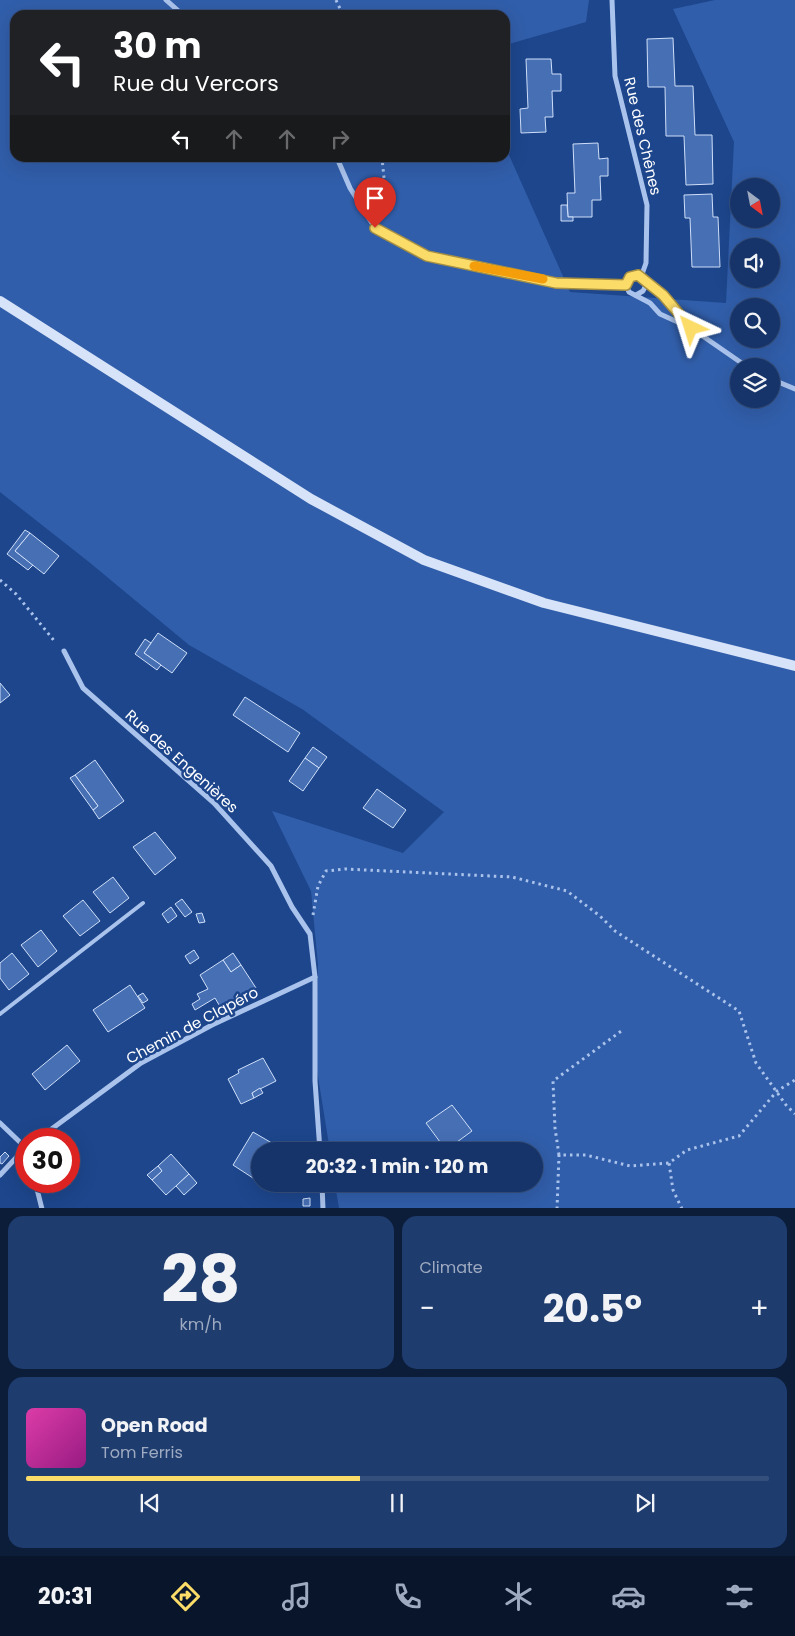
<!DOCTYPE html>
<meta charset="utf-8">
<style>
:root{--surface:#163469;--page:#1f3c6f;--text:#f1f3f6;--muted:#9eaac0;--line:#354f7d;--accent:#fcdc69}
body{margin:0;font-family:Poppins,sans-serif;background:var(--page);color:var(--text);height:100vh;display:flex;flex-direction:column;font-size:19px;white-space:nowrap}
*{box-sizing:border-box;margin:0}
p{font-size:16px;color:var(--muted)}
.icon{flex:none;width:28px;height:28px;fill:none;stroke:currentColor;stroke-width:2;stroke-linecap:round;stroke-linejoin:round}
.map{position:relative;height:1208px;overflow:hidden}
.drawer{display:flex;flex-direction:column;gap:8px;padding:8px;background:#0c1d3a;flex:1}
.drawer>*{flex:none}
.guide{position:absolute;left:10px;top:10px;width:500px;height:152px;border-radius:15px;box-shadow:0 5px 20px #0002,0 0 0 1px var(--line);background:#202124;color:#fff;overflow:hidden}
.needle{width:32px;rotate:148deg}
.tools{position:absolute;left:730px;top:178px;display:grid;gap:10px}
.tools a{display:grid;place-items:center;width:50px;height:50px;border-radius:50%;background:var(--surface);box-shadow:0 5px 20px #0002,0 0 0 1px var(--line);font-size:25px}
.speed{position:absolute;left:15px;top:1128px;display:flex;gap:10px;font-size:25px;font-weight:700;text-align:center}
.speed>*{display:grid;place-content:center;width:65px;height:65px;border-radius:50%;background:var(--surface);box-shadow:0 5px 20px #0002,0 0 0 1px var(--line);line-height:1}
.speed .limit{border:8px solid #d22;background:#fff;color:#111}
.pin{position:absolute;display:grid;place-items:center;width:42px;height:42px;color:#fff;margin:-51px -21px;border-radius:50% 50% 50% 0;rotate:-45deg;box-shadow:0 0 5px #0007}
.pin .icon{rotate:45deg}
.me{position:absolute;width:55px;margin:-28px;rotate:319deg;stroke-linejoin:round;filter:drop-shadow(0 0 4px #0008)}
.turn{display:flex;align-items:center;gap:18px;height:105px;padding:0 20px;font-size:22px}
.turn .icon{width:65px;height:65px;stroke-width:2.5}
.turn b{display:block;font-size:35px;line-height:42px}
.lanes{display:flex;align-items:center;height:48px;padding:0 20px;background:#0003;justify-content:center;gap:25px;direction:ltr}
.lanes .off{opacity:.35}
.big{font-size:38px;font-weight:700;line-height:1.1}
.drawer .widget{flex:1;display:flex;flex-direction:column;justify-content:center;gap:8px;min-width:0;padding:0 18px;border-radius:15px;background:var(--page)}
.drawer .dial{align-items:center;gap:0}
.dial b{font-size:65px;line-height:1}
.song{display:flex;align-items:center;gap:15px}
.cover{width:60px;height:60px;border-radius:8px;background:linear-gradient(135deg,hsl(320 70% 55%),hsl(310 70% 35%))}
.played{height:5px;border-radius:2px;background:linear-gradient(90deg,var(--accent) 45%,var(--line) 45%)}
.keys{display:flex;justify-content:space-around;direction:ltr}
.heat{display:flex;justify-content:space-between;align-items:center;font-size:28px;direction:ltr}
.drawer .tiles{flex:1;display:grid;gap:8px;grid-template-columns:1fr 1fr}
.widget:last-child{grid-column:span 2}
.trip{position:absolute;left:251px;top:1142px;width:292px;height:50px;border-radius:25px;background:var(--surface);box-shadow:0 5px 20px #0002,0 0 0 1px var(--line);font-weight:700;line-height:50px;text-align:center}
.tab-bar{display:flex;height:80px;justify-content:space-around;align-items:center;background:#09152a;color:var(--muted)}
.tab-bar .icon{width:35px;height:35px}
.tab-bar .active{color:var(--accent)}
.tab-bar b{font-size:22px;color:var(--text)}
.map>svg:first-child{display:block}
</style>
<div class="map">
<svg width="795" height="1209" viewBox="0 0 795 1209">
<rect width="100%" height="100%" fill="#1d468c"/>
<path fill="#315eaa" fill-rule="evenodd" d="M 0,0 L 589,0 L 586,22 L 505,45 L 505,15 L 15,15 L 15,158 L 505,158 L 505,146 L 570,292 L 726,303 L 734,142 L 673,9 L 715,0 L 795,0 L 795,1208 L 339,1208 L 335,1184 L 535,1184 L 535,1151 L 330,1151 L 315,1058 L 318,965 L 311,891 L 272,811 L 403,853 L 444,812 L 302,709 L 189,645 L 89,562 L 0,492 ZM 739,186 L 771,186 L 771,219 L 739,219 ZM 739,246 L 771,246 L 771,279 L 739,279 ZM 739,306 L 771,306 L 771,339 L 739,339 ZM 739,366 L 771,366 L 771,399 L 739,399 Z"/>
<g fill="#466fb4" stroke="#cfdff9">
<polygon points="673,38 675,86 693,86 695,135 712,135 713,184 686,185 684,136 666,136 665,87 648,87 647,39"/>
<polygon points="526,59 551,59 552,74 561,74 561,91 552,91 553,117 545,117 546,132 521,133 520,109 528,108"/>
<polygon points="598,143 599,159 608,158 608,176 600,176 601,200 592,200 592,217 568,217 567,193 575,193 573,144"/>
<polygon points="712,194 713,217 718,217 720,267 692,267 690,218 685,218 684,195"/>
<polygon points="561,205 567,205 568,217 573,217 573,221 561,221"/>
<polygon points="25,530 30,533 15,551 33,565 28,570 7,554"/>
<polygon points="30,533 59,556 44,574 15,551"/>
<polygon points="158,633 187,653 172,673 144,653"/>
<polygon points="145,639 151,643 144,653 161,665 157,670 135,654"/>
<polygon points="0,683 10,695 0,703"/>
<polygon points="245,697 300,733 288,752 233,715"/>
<polygon points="313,747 327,757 319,768 305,758"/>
<polygon points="305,758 319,768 303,791 289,781"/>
<polygon points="95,760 124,801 99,819 93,810 98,806 75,775"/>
<polygon points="75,775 98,806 93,810 70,778"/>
<polygon points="377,789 406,810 393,828 363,808"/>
<polygon points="155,832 176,858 155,875 133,847"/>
<polygon points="113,877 129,898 110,913 93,892"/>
<polygon points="182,899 192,912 185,917 175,904"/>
<polygon points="83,900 100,921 80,936 63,916"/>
<polygon points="171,907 177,916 168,923 162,914"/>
<polygon points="202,913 205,922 199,923 196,914"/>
<polygon points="41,930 57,951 38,967 21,945"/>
<polygon points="194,950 199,958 190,964 185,956"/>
<polygon points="12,953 29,974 9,990 0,978 0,963"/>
<polygon points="233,953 241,965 231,972 223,960"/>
<polygon points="223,960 231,972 241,965 256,988 222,1010 215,998 195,1010 192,1004 200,999 197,994 208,989 200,975"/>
<polygon points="130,985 145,1008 108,1032 93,1010"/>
<polygon points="143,993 148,1000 143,1003 138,996"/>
<polygon points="67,1045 80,1061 45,1090 32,1074"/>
<polygon points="263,1058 276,1081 252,1093 254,1098 241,1104 228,1079 239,1073 238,1070"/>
<polygon points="260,1088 263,1093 254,1098 252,1093"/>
<polygon points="452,1105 472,1131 446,1150 426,1123"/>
<polygon points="253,1132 277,1146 274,1151 260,1151 260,1173 256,1180 233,1165"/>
<polygon points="5,1152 9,1156 2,1164 0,1163 0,1157"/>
<polygon points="171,1154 189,1174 166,1195 152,1180 162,1171 158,1166"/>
<polygon points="158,1166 162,1171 152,1180 147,1175"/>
<polygon points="189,1174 197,1183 184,1195 176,1186"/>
<polygon points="310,1198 310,1206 303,1206 303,1199"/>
</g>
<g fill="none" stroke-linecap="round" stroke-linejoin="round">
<g stroke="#aac3ec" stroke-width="3" stroke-dasharray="2.5 4" stroke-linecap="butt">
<polyline points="336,0 343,15"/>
<polyline points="374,202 384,178 382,158"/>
<polyline points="0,580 16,594 56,643"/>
<polyline points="313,915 318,886 326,871 345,869 512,877 567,891 600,916 615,931 739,1011 756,1063 786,1105 795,1114"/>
<polyline points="559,1155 555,1128 553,1081 624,1029"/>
<polyline points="557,1209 559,1155 586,1155 630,1166 669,1163"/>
<polyline points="682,1209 673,1190 669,1163 687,1150 739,1136 777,1091 795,1080"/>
</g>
<polyline stroke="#aac3ec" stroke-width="4" points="0,1014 143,903"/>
<g stroke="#aac3ec" stroke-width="5">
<polyline points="166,0 183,15"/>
<polyline points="612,0 615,76 647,205 646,263 641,277"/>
<polyline points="337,158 350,188 375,228 427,257 556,283 626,285"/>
<polyline points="636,295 643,291 646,285 645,281"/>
<path d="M 691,328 C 683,318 634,253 626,285 L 629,292 L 650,303 L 660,314 L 691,328 L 746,366"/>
<polyline points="771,379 795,389"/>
<polyline points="64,651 83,688 214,803 271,866 292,907 310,934 315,977 315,1081 320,1151"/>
<polyline points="0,1123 26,1148"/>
<polyline points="38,1139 141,1063 212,1025 315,977"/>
<polyline points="0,1175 26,1147"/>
<polyline points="35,1181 42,1209"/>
<polyline points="322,1184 323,1209"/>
</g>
<polyline stroke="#d6e3f9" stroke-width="10" points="0,301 311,499 424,560 544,603 795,666"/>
</g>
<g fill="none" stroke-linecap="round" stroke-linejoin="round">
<g stroke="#a48f44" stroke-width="12">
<polyline id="route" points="375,228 427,256 556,283 626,285 630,277 638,275 663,295 691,328"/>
</g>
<use href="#route" stroke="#fcdc69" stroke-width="9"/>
<polyline stroke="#f59e0b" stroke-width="9" points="474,266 543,279"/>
</g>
<g text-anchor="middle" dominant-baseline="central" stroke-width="5" stroke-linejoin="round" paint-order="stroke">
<g font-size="15" fill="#fff" stroke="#1d468c">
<text transform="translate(643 136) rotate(77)">Rue des Chênes</text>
<text transform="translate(182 761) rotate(42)">Rue des Engenières</text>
<text transform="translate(192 1025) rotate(-28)">Chemin de Clapéro</text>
</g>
</g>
</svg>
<div class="tools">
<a><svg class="needle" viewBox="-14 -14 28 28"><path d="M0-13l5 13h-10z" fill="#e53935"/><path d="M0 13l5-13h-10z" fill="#9eaac0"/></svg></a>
<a><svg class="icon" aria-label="sound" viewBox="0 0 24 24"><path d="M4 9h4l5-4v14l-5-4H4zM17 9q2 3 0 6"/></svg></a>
<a><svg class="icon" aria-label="search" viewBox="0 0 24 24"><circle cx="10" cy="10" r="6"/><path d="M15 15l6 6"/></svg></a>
<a><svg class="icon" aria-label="layers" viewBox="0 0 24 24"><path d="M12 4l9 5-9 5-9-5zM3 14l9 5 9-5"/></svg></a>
</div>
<div class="speed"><div class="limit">30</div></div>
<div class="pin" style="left:375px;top:228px;background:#d93025"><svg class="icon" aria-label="arrive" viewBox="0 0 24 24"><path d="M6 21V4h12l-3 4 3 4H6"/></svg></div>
<svg class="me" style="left:691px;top:328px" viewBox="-20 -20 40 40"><path d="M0-17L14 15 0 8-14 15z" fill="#fcdc69" stroke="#fff" stroke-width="4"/></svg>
<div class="trip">20:32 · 1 min · 120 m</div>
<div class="guide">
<div class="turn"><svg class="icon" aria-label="left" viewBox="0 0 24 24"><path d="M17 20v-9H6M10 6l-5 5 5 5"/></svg><div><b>30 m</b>Rue du Vercors</div></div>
<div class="lanes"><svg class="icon" aria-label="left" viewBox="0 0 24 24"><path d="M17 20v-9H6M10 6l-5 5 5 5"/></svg><svg class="icon off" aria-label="ahead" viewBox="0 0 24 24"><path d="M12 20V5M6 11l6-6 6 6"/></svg><svg class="icon off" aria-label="ahead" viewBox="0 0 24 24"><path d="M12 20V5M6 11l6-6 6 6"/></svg><svg class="icon off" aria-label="right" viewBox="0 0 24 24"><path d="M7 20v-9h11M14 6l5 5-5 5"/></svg></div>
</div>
</div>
<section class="drawer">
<div class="tiles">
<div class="widget dial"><b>28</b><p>km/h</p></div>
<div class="widget"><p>Climate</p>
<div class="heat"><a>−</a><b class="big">20.5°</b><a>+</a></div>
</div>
<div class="widget">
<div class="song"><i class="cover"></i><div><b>Open Road</b><p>Tom Ferris</p></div></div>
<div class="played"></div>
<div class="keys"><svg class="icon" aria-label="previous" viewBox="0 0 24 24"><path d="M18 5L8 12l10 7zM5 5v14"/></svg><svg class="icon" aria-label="pause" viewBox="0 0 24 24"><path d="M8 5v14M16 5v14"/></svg><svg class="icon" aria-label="next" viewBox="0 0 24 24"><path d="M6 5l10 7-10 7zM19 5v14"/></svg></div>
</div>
</div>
</section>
<nav class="tab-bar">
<b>20:31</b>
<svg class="icon active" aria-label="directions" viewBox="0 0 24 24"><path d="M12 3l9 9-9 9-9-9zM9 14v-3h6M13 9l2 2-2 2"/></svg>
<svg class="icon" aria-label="music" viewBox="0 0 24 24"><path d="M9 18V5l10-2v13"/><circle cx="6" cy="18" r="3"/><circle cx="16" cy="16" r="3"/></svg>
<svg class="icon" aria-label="phone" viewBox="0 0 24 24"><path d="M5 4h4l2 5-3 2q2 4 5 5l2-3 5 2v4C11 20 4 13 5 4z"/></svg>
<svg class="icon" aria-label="climate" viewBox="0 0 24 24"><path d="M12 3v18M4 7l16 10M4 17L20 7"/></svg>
<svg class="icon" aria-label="car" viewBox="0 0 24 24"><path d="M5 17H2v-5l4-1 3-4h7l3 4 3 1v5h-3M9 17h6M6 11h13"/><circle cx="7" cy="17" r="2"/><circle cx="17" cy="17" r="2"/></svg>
<svg class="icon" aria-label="filters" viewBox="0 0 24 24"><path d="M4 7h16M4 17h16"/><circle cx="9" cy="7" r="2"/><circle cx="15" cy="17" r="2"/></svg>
</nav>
